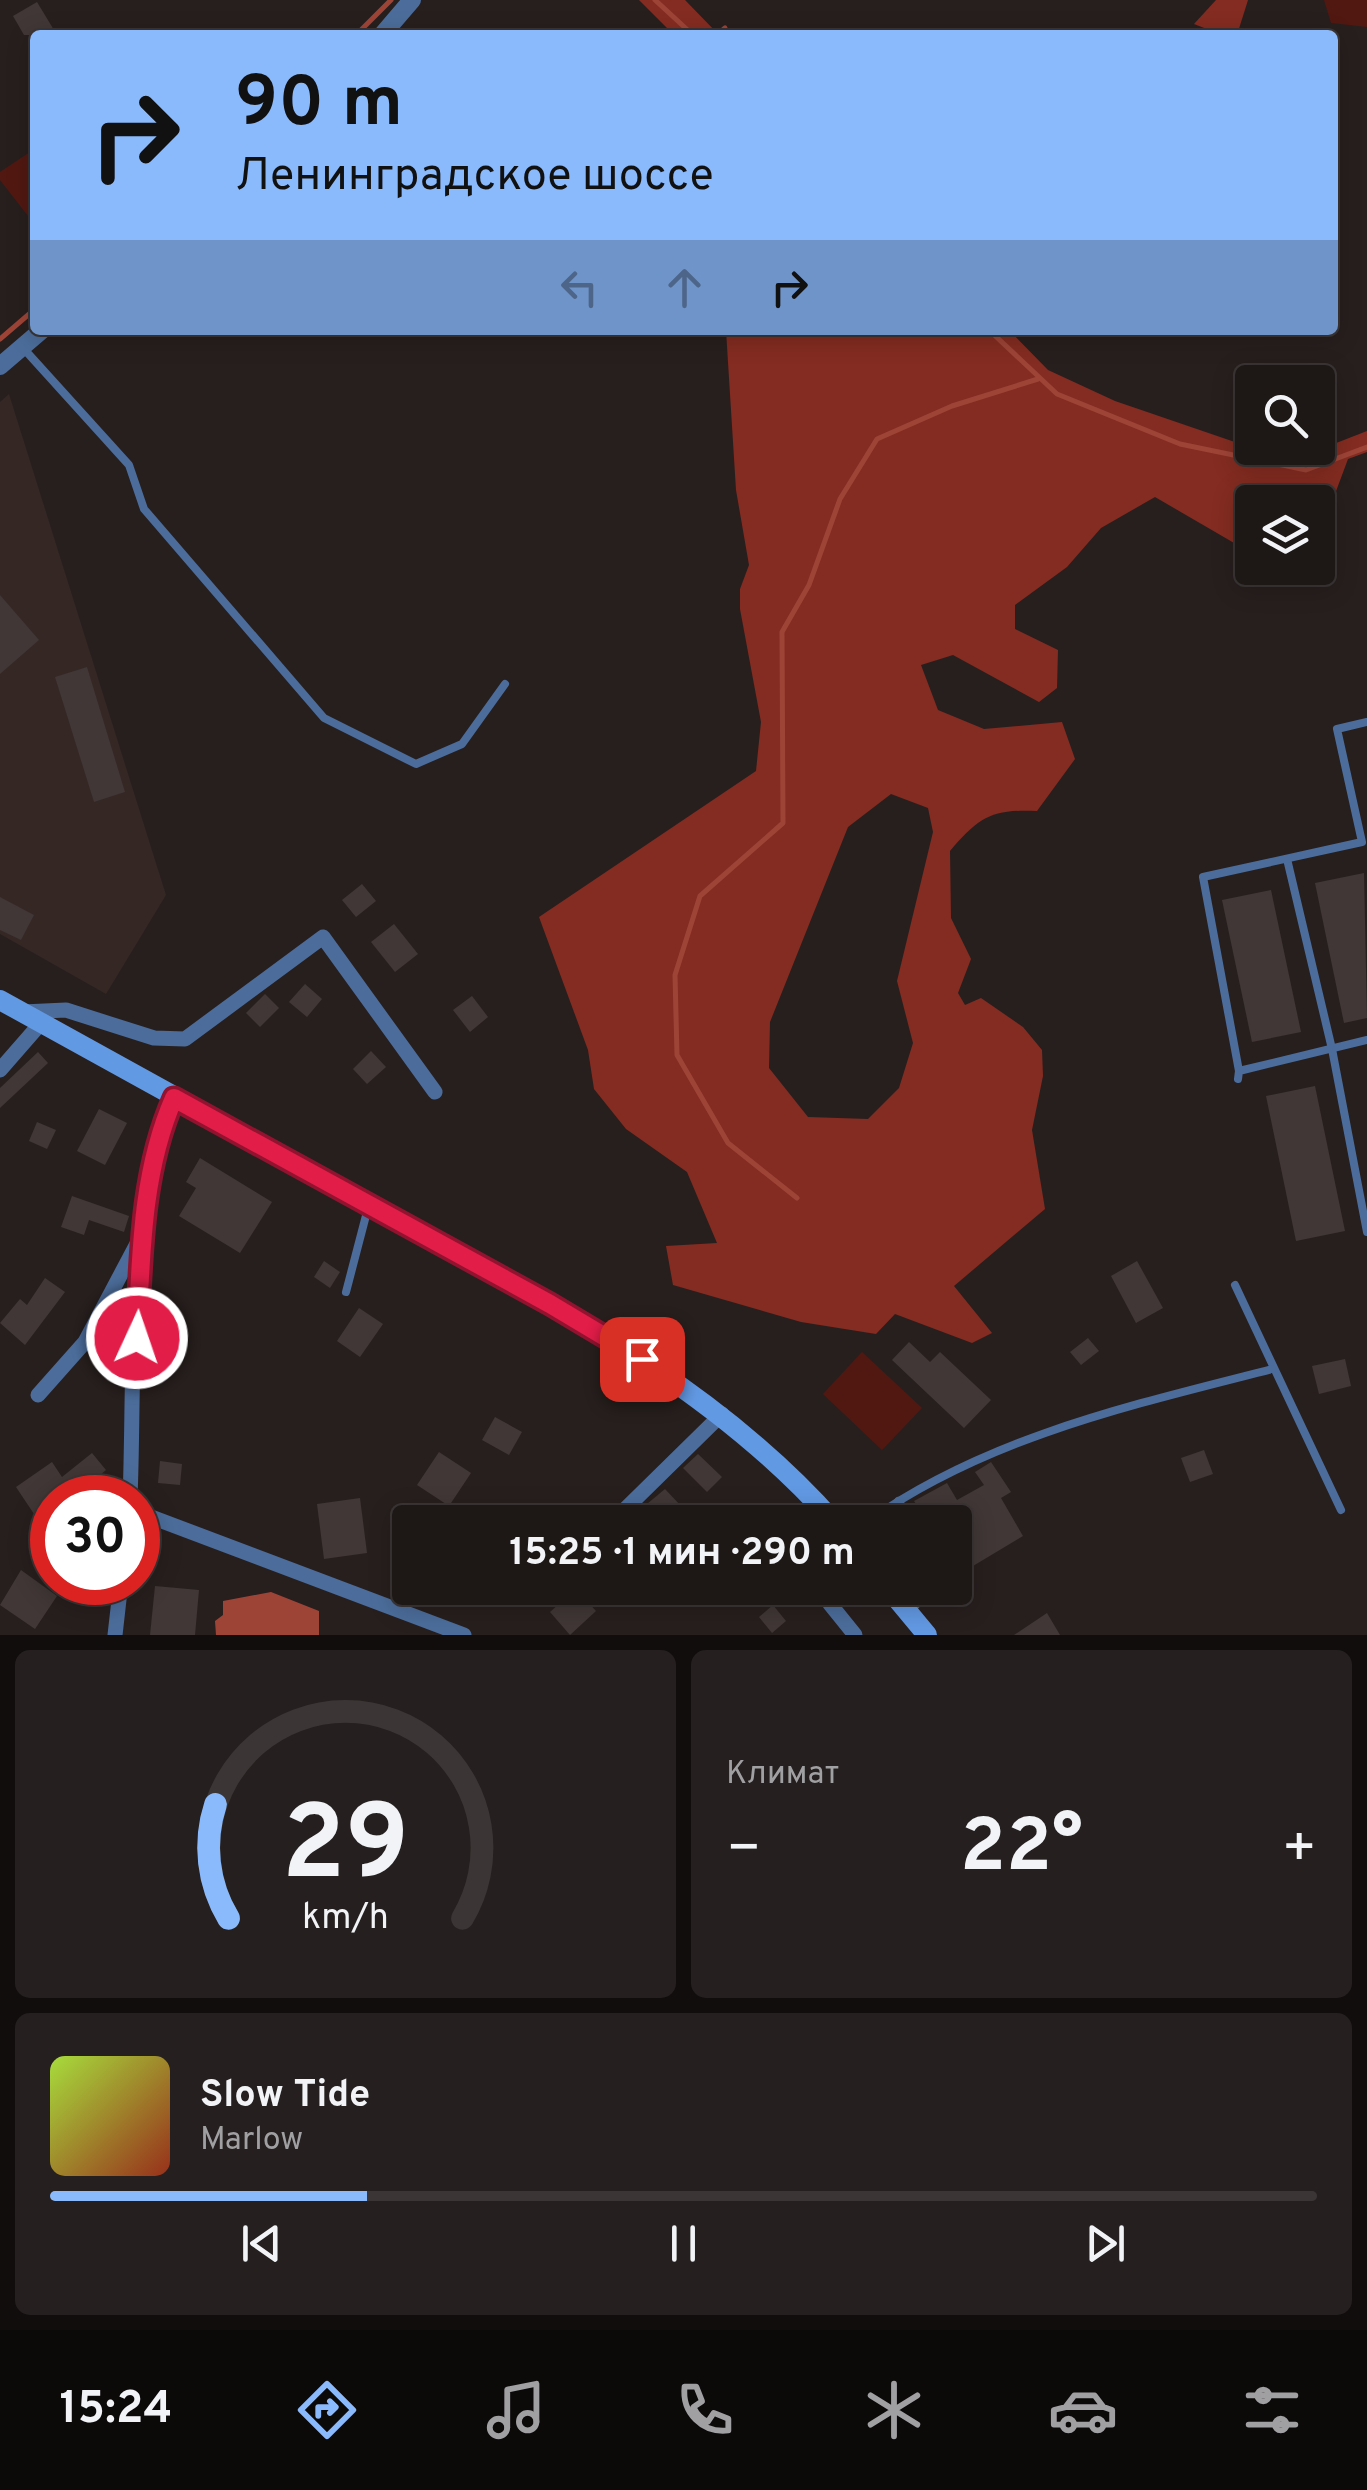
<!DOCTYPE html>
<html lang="ru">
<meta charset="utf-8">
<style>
:root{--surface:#1d1716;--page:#25201f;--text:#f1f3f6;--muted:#a09fa1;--line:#3b3635;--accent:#8abafc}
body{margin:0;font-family:Overpass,sans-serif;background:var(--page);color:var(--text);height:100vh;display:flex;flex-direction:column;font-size:38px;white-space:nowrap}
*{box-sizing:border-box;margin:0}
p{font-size:32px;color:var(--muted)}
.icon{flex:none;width:55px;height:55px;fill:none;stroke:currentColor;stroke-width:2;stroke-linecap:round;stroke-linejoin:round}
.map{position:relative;height:1635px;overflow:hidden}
.drawer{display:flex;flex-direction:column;gap:15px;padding:15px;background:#100d0c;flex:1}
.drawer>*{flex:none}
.top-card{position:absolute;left:30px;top:30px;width:1308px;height:305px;border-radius:10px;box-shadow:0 5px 25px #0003,0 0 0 2px var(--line);background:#8abafc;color:#111;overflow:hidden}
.fabs{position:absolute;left:1235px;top:365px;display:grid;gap:20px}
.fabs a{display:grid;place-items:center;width:100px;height:100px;border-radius:10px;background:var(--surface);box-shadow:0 5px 25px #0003,0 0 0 2px var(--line);font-size:50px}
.speed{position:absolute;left:30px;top:1475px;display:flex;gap:20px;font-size:50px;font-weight:700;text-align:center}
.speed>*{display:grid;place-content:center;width:130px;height:130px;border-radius:50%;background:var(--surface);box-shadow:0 5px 25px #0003,0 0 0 2px var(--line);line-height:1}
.speed .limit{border:15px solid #d22;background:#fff;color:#111}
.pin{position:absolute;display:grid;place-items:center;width:85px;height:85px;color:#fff;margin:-42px;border-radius:20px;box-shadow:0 5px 15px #0006}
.me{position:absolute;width:110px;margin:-55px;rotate:3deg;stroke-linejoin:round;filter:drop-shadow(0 0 8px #0008)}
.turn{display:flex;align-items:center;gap:35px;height:210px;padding:0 40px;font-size:45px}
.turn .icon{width:130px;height:130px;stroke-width:2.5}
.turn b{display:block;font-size:70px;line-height:85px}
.lanes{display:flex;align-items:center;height:95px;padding:0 40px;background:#0003;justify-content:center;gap:50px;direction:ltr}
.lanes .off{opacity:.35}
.big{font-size:75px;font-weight:700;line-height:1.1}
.drawer .tile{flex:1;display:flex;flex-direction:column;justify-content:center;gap:15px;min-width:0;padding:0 35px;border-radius:15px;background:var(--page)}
.drawer .dial{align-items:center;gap:0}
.dial svg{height:260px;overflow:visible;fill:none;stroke:var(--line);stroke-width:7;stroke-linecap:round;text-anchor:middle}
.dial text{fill:var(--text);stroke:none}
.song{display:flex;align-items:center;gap:30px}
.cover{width:120px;height:120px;border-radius:15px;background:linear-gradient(135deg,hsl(80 70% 55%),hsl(10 70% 35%))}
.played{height:10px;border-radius:5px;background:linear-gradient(90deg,var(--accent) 25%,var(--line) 25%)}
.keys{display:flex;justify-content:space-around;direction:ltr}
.heat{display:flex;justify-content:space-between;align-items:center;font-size:55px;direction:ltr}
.drawer .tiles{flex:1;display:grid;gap:15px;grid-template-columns:1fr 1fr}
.tile:last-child{grid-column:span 2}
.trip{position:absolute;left:392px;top:1505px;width:580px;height:100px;border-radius:10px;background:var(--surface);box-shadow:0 5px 25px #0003,0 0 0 2px var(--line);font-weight:700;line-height:100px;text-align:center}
.tabs{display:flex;height:160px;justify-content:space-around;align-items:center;background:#0c0909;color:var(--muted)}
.tabs .icon{width:70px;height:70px}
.tabs .on{color:var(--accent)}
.tabs b{font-size:45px;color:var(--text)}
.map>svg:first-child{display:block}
</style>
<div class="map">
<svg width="1367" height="1635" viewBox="0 0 1367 1635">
<rect width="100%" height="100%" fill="#271f1e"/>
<polygon fill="#352724" points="9,394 166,895 106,994 0,934 0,402"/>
<g fill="#511811">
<polygon points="1324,0 1367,0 1367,27 1331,23"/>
<polygon points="33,150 35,152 35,225 0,180 0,172"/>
<polygon points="862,1352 922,1408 882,1450 823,1394"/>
</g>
<g fill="#842c21" fill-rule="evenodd">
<polygon points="639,0 685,0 719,35 674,35"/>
<polygon points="1216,0 1248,0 1237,35 1222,35 1194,24"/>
<path d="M 726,330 L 1009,330 L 1048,370 L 1115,401 L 1290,461 L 1367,431 L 1367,452 L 1348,459 L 1329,510 L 1318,515 L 1318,502 L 1252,502 L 1252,542 L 1241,547 L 1155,497 L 1101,528 L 1067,567 L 1015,605 L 1015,629 L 1058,650 L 1057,688 L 1039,702 L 953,655 L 921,665 L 938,710 L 984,729 L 1062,722 L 1075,759 L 1037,811 C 992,809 979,817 950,851 L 951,918 L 971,959 L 958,993 L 965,1005 L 981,998 L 1023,1027 L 1042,1050 L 1043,1076 L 1032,1130 L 1045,1209 L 954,1286 L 992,1333 L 972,1343 L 895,1314 L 876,1334 L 801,1322 L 673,1285 L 666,1246 L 717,1243 L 687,1172 L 626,1129 L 594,1089 L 588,1050 L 539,917 L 756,771 L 761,722 L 740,609 L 740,589 L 749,565 L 736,490 ZM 891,794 L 928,808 L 933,832 L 897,981 L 913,1043 L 899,1088 L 868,1119 L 808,1117 L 769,1068 L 770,1022 L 848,827 Z"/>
</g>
<polygon fill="#9e4437" points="271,1592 319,1611 319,1635 216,1635 215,1621 223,1615 223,1601"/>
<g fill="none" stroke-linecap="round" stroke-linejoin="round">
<g stroke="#9e4437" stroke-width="5">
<polyline points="655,0 693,35"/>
<polyline points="356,35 391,0"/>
<polyline points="717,35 725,28"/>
<polyline points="989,330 1057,394 1180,444 1306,470 1367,447"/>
<polyline points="0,339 35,309"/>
<polyline points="797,1198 728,1143 677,1055 675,975 700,896 783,823 782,632 809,585 840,499 877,439 952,406 1038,379"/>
</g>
</g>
<g fill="#403736">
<polygon points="37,2 57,35 24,35 13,16"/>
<polygon points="0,595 39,640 0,674"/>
<polygon points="87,667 125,792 94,802 55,677"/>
<polygon points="1364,873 1367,1018 1344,1023 1315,883"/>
<polygon points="362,884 376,901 356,917 342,900"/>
<polygon points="1271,890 1301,1032 1252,1042 1222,900"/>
<polygon points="0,897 34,915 21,940 0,930"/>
<polygon points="394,924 418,954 395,972 371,942"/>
<polygon points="305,984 322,999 307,1017 289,1002"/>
<polygon points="265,994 279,1008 260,1027 246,1013"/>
<polygon points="472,996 488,1017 470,1032 453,1010"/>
<polygon points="371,1051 386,1067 367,1084 353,1069"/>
<polygon points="38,1052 48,1063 0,1108 0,1088"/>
<polygon points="1315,1086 1345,1231 1296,1241 1266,1096"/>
<polygon points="99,1109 127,1123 105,1165 77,1151"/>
<polygon points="37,1122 56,1130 47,1149 29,1141"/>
<polygon points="200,1158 272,1202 240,1253 179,1216 196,1188 186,1182"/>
<polygon points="72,1196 129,1216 124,1232 89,1220 84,1235 61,1227"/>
<polygon points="324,1261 340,1272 330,1288 314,1277"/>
<polygon points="1137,1261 1163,1308 1136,1323 1111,1276"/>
<polygon points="45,1278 65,1292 25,1345 0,1323 20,1299 27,1305"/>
<polygon points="359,1308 383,1324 360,1357 337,1341"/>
<polygon points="1088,1338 1099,1351 1081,1365 1070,1352"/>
<polygon points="909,1342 930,1362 940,1352 991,1400 964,1428 892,1360"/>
<polygon points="1345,1359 1351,1386 1319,1394 1312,1366"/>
<polygon points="495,1417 522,1432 509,1455 482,1440"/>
<polygon points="1204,1450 1213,1474 1190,1482 1181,1458"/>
<polygon points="439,1452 471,1473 449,1506 417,1485"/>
<polygon points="92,1453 106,1470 72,1498 52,1498 52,1541 16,1487 52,1462 62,1477"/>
<polygon points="698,1454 722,1477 707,1492 683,1468"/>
<polygon points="160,1461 182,1464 180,1485 158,1483"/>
<polygon points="991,1462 1011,1492 1001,1498 1023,1536 968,1569 955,1547 955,1522 928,1522 914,1501 947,1483 957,1500 984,1485 975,1472"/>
<polygon points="665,1489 681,1506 663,1522 647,1504"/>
<polygon points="360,1498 367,1553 324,1559 317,1504"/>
<polygon points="21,1570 57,1596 35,1629 0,1605"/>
<polygon points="155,1586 199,1590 195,1635 150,1635"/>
<polygon points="576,1589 596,1611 570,1635 550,1612"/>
<polygon points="773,1605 786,1621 772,1633 759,1617"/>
<polygon points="1047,1613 1060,1635 1014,1635"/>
</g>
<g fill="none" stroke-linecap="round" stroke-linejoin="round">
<g stroke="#4c6d9b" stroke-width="8">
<polyline points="24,349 129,465 144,509 324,718 416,764 462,744 505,684"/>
<polyline points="1287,859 1332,1049 1367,1232"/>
<polyline points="1239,1071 1203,877 1362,842 1337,729 1367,722"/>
<polyline points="1238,1079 1239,1071 1367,1040"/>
<polyline points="1235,1285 1341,1510"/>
<polyline points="346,1292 369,1204"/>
<polyline points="898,1501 915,1522"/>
<path d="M 867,1522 C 987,1437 1132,1405 1272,1369"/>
<polyline points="909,1612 933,1588"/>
</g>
<g stroke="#4c6d9b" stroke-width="15">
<polyline points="23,1012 66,1010 154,1038 185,1039 323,937 435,1092"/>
<polyline points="0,1070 41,1023"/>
<polyline points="38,1395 85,1342 139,1240"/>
<path d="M 130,1498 C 135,1377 125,1208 174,1098"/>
<polyline points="138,1512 464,1635"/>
<polyline points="612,1522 722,1414"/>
<polyline points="824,1588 830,1604 855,1635"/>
<polyline points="536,1590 539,1588"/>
<polyline points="115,1635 121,1582"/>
</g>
<g stroke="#4c6d9b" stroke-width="18">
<polyline points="382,35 412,0"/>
<polyline points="0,366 42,330"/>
</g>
<g stroke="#6299e3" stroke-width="20">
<path d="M 0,1000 C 131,1072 262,1145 393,1217 C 551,1304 713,1385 834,1522"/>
<polyline points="888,1588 927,1635"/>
</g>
</g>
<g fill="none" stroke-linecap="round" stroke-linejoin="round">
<g stroke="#92132f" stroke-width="25">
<path id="route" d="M 137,1338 C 141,1258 141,1173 174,1098 L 550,1304 L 642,1359"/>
</g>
<use href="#route" stroke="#e11d48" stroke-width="18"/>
</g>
</svg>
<div class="fabs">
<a><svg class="icon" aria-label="search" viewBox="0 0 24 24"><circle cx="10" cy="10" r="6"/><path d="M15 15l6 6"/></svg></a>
<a><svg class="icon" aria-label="layers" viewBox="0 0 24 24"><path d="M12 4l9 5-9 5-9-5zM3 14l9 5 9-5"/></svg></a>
</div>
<div class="speed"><div class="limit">30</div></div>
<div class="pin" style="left:642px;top:1359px;background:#d93025"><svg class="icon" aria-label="arrive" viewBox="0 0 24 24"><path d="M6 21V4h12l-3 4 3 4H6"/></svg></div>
<svg class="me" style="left:137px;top:1338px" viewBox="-20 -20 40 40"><circle r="17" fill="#e11d48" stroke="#fff" stroke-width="3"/><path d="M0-11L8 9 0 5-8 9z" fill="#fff"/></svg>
<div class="trip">15:25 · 1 мин · 290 m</div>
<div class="top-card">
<div class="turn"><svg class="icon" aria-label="right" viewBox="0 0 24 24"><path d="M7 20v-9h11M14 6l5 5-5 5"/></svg><div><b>90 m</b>Ленинградское шоссе</div></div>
<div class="lanes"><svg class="icon off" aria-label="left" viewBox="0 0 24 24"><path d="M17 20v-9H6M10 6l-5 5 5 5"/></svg><svg class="icon off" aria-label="ahead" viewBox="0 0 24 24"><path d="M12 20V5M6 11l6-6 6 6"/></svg><svg class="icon" aria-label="right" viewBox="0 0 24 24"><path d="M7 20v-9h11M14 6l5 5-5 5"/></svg></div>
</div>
</div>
<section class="drawer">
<div class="tiles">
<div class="tile dial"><svg viewBox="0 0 100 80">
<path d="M14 69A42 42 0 1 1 86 69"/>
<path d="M14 69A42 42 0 0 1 10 34" stroke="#8abafc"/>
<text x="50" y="56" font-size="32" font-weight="700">29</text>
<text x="50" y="72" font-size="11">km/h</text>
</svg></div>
<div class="tile"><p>Климат</p>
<div class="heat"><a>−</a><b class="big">22°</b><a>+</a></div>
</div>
<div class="tile">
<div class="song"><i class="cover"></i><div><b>Slow Tide</b><p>Marlow</p></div></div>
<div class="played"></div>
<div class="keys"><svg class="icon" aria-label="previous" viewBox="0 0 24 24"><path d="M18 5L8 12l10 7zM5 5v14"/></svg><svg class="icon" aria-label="pause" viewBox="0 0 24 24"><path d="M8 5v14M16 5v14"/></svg><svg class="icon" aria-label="next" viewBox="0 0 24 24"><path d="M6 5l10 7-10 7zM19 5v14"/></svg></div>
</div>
</div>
</section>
<nav class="tabs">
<b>15:24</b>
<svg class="icon on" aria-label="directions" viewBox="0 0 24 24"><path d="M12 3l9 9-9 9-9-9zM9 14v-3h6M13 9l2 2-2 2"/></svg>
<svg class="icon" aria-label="music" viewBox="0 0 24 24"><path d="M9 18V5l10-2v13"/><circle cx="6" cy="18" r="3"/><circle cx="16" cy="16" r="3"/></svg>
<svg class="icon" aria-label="phone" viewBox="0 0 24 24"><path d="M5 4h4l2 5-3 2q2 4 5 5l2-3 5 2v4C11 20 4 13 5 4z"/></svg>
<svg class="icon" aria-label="climate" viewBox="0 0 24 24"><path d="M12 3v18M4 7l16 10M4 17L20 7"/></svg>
<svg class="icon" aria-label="car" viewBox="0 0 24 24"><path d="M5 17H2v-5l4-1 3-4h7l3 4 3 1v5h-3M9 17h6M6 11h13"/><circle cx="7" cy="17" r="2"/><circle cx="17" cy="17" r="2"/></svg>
<svg class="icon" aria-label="filters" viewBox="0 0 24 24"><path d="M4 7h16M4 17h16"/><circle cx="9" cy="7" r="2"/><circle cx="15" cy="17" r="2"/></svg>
</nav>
